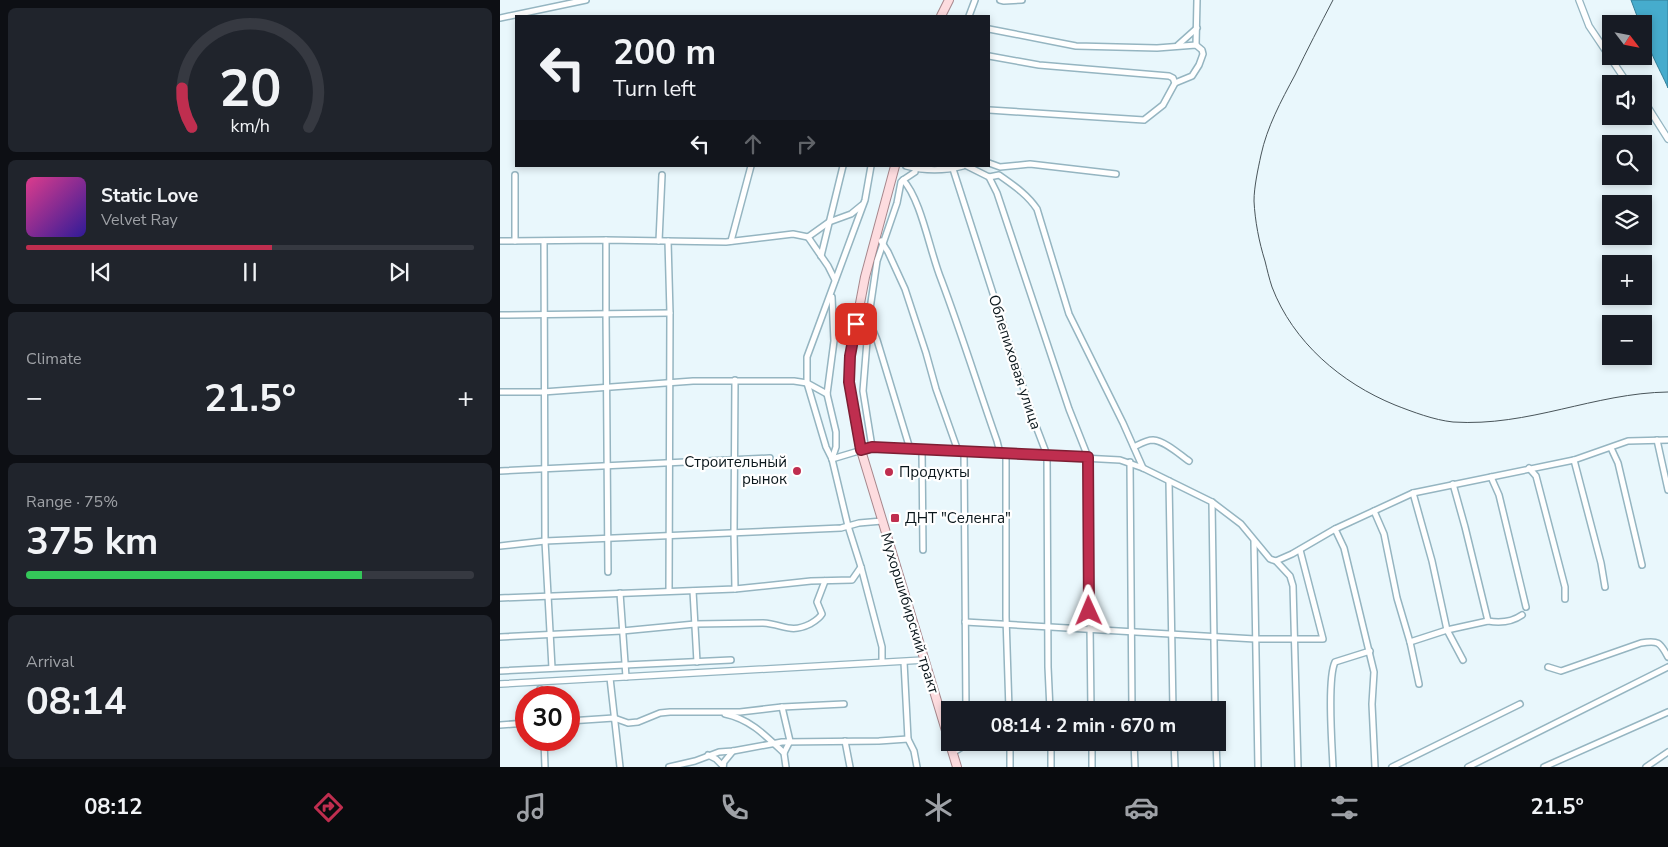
<!DOCTYPE html>
<meta charset="utf-8">
<style>
:root{--surface:#171b24;--page:#20242c;--text:#f1f3f6;--muted:#9ea1a6;--line:#363941;--accent:#bf2e4f}
body{margin:0;font-family:"Nunito Sans",sans-serif;background:var(--page);color:var(--text);height:100vh;display:flex;flex-direction:column;font-size:19px;white-space:nowrap}
*{box-sizing:border-box;margin:0}
p{font-size:16px;color:var(--muted)}
.icon{flex:none;width:28px;height:28px;fill:none;stroke:currentColor;stroke-width:2;stroke-linecap:round;stroke-linejoin:round}
.map{position:relative;flex:1;overflow:hidden}
.panel{display:flex;flex-direction:column;gap:8px;padding:8px;background:#0d0f14;width:500px}
.panel>*{flex:none}
.guide{position:absolute;left:15px;top:15px;width:475px;height:152px;border-radius:0px;box-shadow:0 2px 8px #0003;background:#171b24;color:var(--text);overflow:hidden}
.needle{width:32px;rotate:122deg}
.fabs{position:absolute;left:1102px;top:15px;display:grid;gap:10px}
.fabs a{display:grid;place-items:center;width:50px;height:50px;border-radius:0px;background:var(--surface);box-shadow:0 2px 8px #0003;font-size:25px}
.speed{position:absolute;left:15px;top:686px;display:flex;gap:10px;font-size:25px;font-weight:700;text-align:center}
.speed>*{display:grid;place-content:center;width:65px;height:65px;border-radius:50%;background:var(--surface);box-shadow:0 2px 8px #0003;line-height:1}
.speed .limit{border:8px solid #d22;background:#fff;color:#111}
.pin{position:absolute;display:grid;place-items:center;width:42px;height:42px;color:#fff;margin:-21px;border-radius:10px;box-shadow:0 2px 8px #0006}
.me{position:absolute;width:55px;margin:-28px;rotate:359deg;stroke-linejoin:round;filter:drop-shadow(0 0 4px #0008)}
.turn{display:flex;align-items:center;gap:18px;height:105px;padding:0 15px;font-size:22px}
.turn .icon{width:65px;height:65px;stroke-width:2.5}
.turn b{display:block;font-size:35px;line-height:42px}
.lanes{display:flex;align-items:center;height:48px;padding:0 15px;background:#0003;justify-content:center;gap:25px;direction:ltr}
.lanes .off{opacity:.35}
.big{font-size:38px;font-weight:700;line-height:1.1}
.panel .tile{flex:1;display:flex;flex-direction:column;justify-content:center;gap:8px;min-width:0;padding:0 18px;border-radius:8px;background:var(--page)}
.panel .dial{align-items:center;gap:0}
.dial svg{height:130px;overflow:visible;fill:none;stroke:var(--line);stroke-width:7;stroke-linecap:round;text-anchor:middle}
.dial text{fill:var(--text);stroke:none}
.song{display:flex;align-items:center;gap:15px}
.cover{width:60px;height:60px;border-radius:8px;background:linear-gradient(135deg,hsl(330 70% 55%),hsl(250 70% 35%))}
.played{height:5px;border-radius:2px;background:linear-gradient(90deg,var(--accent) 55%,var(--line) 55%)}
.keys{display:flex;justify-content:space-around;direction:ltr}
.heat{display:flex;justify-content:space-between;align-items:center;font-size:28px;direction:ltr}
.charge{height:8px;border-radius:4px;background:linear-gradient(90deg,#34c759 75%,var(--line) 0)}
.trip{position:absolute;left:441px;top:701px;width:285px;height:50px;border-radius:0px;background:var(--surface);box-shadow:0 2px 8px #0003;font-weight:700;line-height:50px;text-align:center}
.tabs{display:flex;height:80px;justify-content:space-around;align-items:center;background:#090b0e;color:var(--muted)}
.tabs .icon{width:35px;height:35px}
.tabs .selected{color:var(--accent)}
.tabs b{font-size:22px;color:var(--text)}
main{display:flex;flex:1;min-height:0}
.map>svg:first-child{display:block}
</style>
<main>
<section class="panel">
<div class="tile dial"><svg viewBox="0 0 100 80">
<path d="M14 69A42 42 0 1 1 86 69"/>
<path d="M14 69A42 42 0 0 1 8 45" stroke="#bf2e4f"/>
<text x="50" y="56" font-size="32" font-weight="700">20</text>
<text x="50" y="72" font-size="11">km/h</text>
</svg></div>
<div class="tile">
<div class="song"><i class="cover"></i><div><b>Static Love</b><p>Velvet Ray</p></div></div>
<div class="played"></div>
<div class="keys"><svg class="icon" aria-label="previous" viewBox="0 0 24 24"><path d="M18 5L8 12l10 7zM5 5v14"/></svg><svg class="icon" aria-label="pause" viewBox="0 0 24 24"><path d="M8 5v14M16 5v14"/></svg><svg class="icon" aria-label="next" viewBox="0 0 24 24"><path d="M6 5l10 7-10 7zM19 5v14"/></svg></div>
</div>
<div class="tile"><p>Climate</p>
<div class="heat"><a>−</a><b class="big">21.5°</b><a>+</a></div>
</div>
<div class="tile"><p>Range · 75%</p><b class="big">375 km</b><div class="charge"></div></div>
<div class="tile"><p>Arrival</p><b class="big">08:14</b></div>
</section>
<div class="map">
<svg width="1168" height="767" viewBox="0 0 1168 767">
<rect width="100%" height="100%" fill="#e9f7fc"/>
<path fill="#46accd" stroke="#347f98" d="M 1131,0 L 1168,0 L 1168,88 C 1160,69 1144,44 1144,24 L 1140,24 Z"/>
<g fill="none" stroke-linecap="round" stroke-linejoin="round">
<g stroke="#95b5c1" stroke-width="8">
<g id="minor">
<polyline points="500,0 504,1 522,0"/>
<polyline points="469,16 475,0"/>
<polyline points="0,18 86,0"/>
<polyline points="489,29 576,46 657,48 696,45 702,50 703,54 699,65 692,76 675,83"/>
<polyline points="678,45 697,28"/>
<polyline points="696,45 697,0"/>
<polyline points="489,56 539,65 669,76 673,78 675,83 663,105 644,120 489,110"/>
<polyline points="489,163 500,167 530,164 616,174"/>
<polyline points="371,166 365,200 307,357 307,383 326,447 332,459 348,526 361,567 382,647 382,662"/>
<path d="M 406,166 C 425,171 444,171 463,166"/>
<path d="M 467,166 L 489,177 L 499,175 C 513,185 527,194 537,209 L 569,314 L 623,423 L 643,468"/>
<polyline points="453,169 534,421 547,455 548,667 550,710"/>
<polyline points="489,177 497,193 569,409 588,457 591,710"/>
<path d="M 403,180 C 421,199 430,252 441,279 C 461,332 478,387 497,441 L 500,453"/>
<polyline points="308,237 328,266 335,280"/>
<polyline points="106,240 106,313 108,572"/>
<polyline points="0,241 106,240 226,242 293,234 308,237 329,222 351,214 362,205"/>
<polyline points="15,241 15,175"/>
<polyline points="44,241 45,541 52,668"/>
<polyline points="159,241 162,175"/>
<polyline points="168,241 170,313 169,591"/>
<polyline points="231,241 251,166"/>
<polyline points="381,241 388,252 405,289 426,353 436,389 458,451"/>
<polyline points="321,256 343,166"/>
<polyline points="332,297 334,341 327,394 336,432 336,447 332,459"/>
<polyline points="0,315 170,313"/>
<polyline points="370,323 377,340 410,449"/>
<polyline points="235,380 234,532 235,589"/>
<polyline points="0,392 43,392 193,381 294,381 307,383 327,394"/>
<polyline points="1157,440 1168,490"/>
<polyline points="372,447 363,391 369,316 377,261 397,203 401,182 403,180 415,172 416,166"/>
<path d="M 634,447 C 640,444 646,440 653,440 C 665,441 679,454 689,461"/>
<polyline points="1111,448 1118,463 1142,565"/>
<polyline points="422,450 423,550"/>
<polyline points="464,451 466,710"/>
<polyline points="506,454 506,617 509,710"/>
<polyline points="332,459 372,447 620,460 643,468 712,502 741,524 770,559 776,561 792,554 835,529 913,493 1074,460 1128,441 1168,440"/>
<polyline points="1074,460 1101,563 1105,587"/>
<polyline points="630,462 632,710"/>
<polyline points="1029,468 1036,476 1065,587 1065,599"/>
<polyline points="0,471 270,458"/>
<polyline points="991,477 999,495 1026,607"/>
<polyline points="669,481 673,710"/>
<path d="M 953,484 L 965,527 L 988,621 C 1000,623 1012,622 1022,615"/>
<polyline points="913,493 932,561 947,630 988,621"/>
<polyline points="712,502 715,710"/>
<polyline points="874,511 884,534 897,598 910,642 947,630 963,660"/>
<polyline points="835,529 844,548 874,672 872,704 875,767"/>
<polyline points="754,541 758,767"/>
<polyline points="0,546 45,541 341,528 359,523 382,521"/>
<polyline points="776,561 790,576 793,586 798,767"/>
<polyline points="193,591 197,662"/>
<polyline points="120,593 126,677"/>
<polyline points="0,598 235,589 311,581 352,580 361,567"/>
<polyline points="465,622 755,639 823,639 800,550"/>
<path d="M 0,637 L 122,631 L 195,624 L 263,623 C 283,624 290,634 310,624 C 315,621 319,619 322,614 L 317,602 L 325,581"/>
<polyline points="910,642 919,684"/>
<polyline points="404,662 408,739 414,751 417,767"/>
<path d="M 1048,667 L 1061,671 L 1141,643 C 1158,640 1160,642 1168,657"/>
<polyline points="0,671 231,660"/>
<polyline points="110,678 120,767"/>
<polyline points="40,689 40,698"/>
<polyline points="282,707 290,741 284,753 286,767"/>
<path d="M 225,714 C 250,719 266,736 284,753"/>
<polyline points="69,721 114,718 128,723 138,722 160,713 170,712 240,712 282,707 344,704"/>
<polyline points="0,725 26,723"/>
<polyline points="44,740 45,767"/>
<polyline points="345,741 350,767"/>
<polyline points="510,742 510,767"/>
<polyline points="551,742 551,767"/>
<polyline points="592,742 592,767"/>
<polyline points="634,742 635,767"/>
<polyline points="674,742 675,767"/>
<polyline points="716,742 717,767"/>
<polyline points="452,753 462,747 464,742"/>
<polyline points="208,755 216,759 223,766"/>
<polyline points="169,767 195,761 219,752 233,751 282,742 379,741 408,739"/>
<polyline points="223,767 224,762 233,751"/>
<path d="M 833,767 C 832,745 827,679 835,662 L 870,651"/>
<polyline points="892,767 1020,704"/>
<polyline points="968,767 1168,667"/>
<polyline points="1044,767 1168,712"/>
<polyline points="1146,767 1168,752"/>
</g>
</g>
<g stroke="#95b5c1" stroke-width="8">
<g id="tertiary">
<polyline points="1079,0 1089,26 1128,84"/>
<polyline points="1144,101 1168,139"/>
<polyline points="0,684 424,660"/>
</g>
</g>
<g stroke="#a7878c" stroke-width="10">
<g id="primary">
<polyline points="441,16 449,0"/>
<polyline points="395,166 365,277 350,356 349,382 360,447 457,767"/>
</g>
</g>
<use href="#minor" stroke="#fff" stroke-width="5"/>
<use href="#tertiary" stroke="#fff" stroke-width="5.5"/>
<use href="#primary" stroke="#fddcdf" stroke-width="8"/>
<path stroke="#49555a" stroke-width="1" d="M 833,0 C 820,25 807,50 795,75 C 781,101 767,127 761,155 C 758,169 754,187 754,201 C 755,221 759,242 765,261 C 767,269 769,278 772,287 C 793,342 841,383 895,405 C 913,412 934,420 953,422 C 1029,427 1094,393 1168,392"/>
</g>
<g fill="none" stroke-linecap="round" stroke-linejoin="round">
<g stroke="#7c1e33" stroke-width="12">
<polyline id="route" points="356,324 350,356 349,382 361,450 372,447 588,457 589,611"/>
</g>
<use href="#route" stroke="#bf2e4f" stroke-width="9"/>
</g>
<g fill="#bf2e4f" stroke="#fff" stroke-width="2">
<circle cx="297" cy="471" r="5"/>
<circle cx="389" cy="472" r="5"/>
<rect x="390" y="513" width="10" height="10" rx="2.5"/>
</g>
<g text-anchor="middle" dominant-baseline="central" stroke-width="4.5" stroke-linejoin="round" paint-order="stroke">
<g font-size="15" fill="#0a161b" stroke="#fff">
<text transform="translate(515 362) rotate(72)">Облепиховая улица</text>
<text transform="translate(410 613) rotate(73)">Мухоршибирский тракт</text>
</g>
<g font-size="15" fill="#0a161b" stroke="#fff" text-anchor="start">
<text x="287" y="462" text-anchor="end">Строительный<tspan x="287" dy="17">рынок</tspan></text>
<text x="399" y="472">Продукты</text>
<text x="405" y="518">ДНТ "Селенга"</text>
</g>
</g>
</svg>
<div class="fabs">
<a><svg class="needle" viewBox="-14 -14 28 28"><path d="M0-13l5 13h-10z" fill="#e53935"/><path d="M0 13l5-13h-10z" fill="#9ea1a6"/></svg></a>
<a><svg class="icon" aria-label="sound" viewBox="0 0 24 24"><path d="M4 9h4l5-4v14l-5-4H4zM17 9q2 3 0 6"/></svg></a>
<a><svg class="icon" aria-label="search" viewBox="0 0 24 24"><circle cx="10" cy="10" r="6"/><path d="M15 15l6 6"/></svg></a>
<a><svg class="icon" aria-label="layers" viewBox="0 0 24 24"><path d="M12 4l9 5-9 5-9-5zM3 14l9 5 9-5"/></svg></a>
<a>+</a>
<a>−</a>
</div>
<div class="speed"><div class="limit">30</div></div>
<div class="pin" style="left:356px;top:324px;background:#d93025"><svg class="icon" aria-label="arrive" viewBox="0 0 24 24"><path d="M6 21V4h12l-3 4 3 4H6"/></svg></div>
<svg class="me" style="left:589px;top:611px" viewBox="-20 -20 40 40"><path d="M0-17L14 15 0 8-14 15z" fill="#bf2e4f" stroke="#fff" stroke-width="4"/></svg>
<div class="trip">08:14 · 2 min · 670 m</div>
<div class="guide">
<div class="turn"><svg class="icon" aria-label="left" viewBox="0 0 24 24"><path d="M17 20v-9H6M10 6l-5 5 5 5"/></svg><div><b>200 m</b>Turn left</div></div>
<div class="lanes"><svg class="icon" aria-label="left" viewBox="0 0 24 24"><path d="M17 20v-9H6M10 6l-5 5 5 5"/></svg><svg class="icon off" aria-label="ahead" viewBox="0 0 24 24"><path d="M12 20V5M6 11l6-6 6 6"/></svg><svg class="icon off" aria-label="right" viewBox="0 0 24 24"><path d="M7 20v-9h11M14 6l5 5-5 5"/></svg></div>
</div>
</div>
</main>
<nav class="tabs">
<b>08:12</b>
<svg class="icon selected" aria-label="directions" viewBox="0 0 24 24"><path d="M12 3l9 9-9 9-9-9zM9 14v-3h6M13 9l2 2-2 2"/></svg>
<svg class="icon" aria-label="music" viewBox="0 0 24 24"><path d="M9 18V5l10-2v13"/><circle cx="6" cy="18" r="3"/><circle cx="16" cy="16" r="3"/></svg>
<svg class="icon" aria-label="phone" viewBox="0 0 24 24"><path d="M5 4h4l2 5-3 2q2 4 5 5l2-3 5 2v4C11 20 4 13 5 4z"/></svg>
<svg class="icon" aria-label="climate" viewBox="0 0 24 24"><path d="M12 3v18M4 7l16 10M4 17L20 7"/></svg>
<svg class="icon" aria-label="car" viewBox="0 0 24 24"><path d="M5 17H2v-5l4-1 3-4h7l3 4 3 1v5h-3M9 17h6M6 11h13"/><circle cx="7" cy="17" r="2"/><circle cx="17" cy="17" r="2"/></svg>
<svg class="icon" aria-label="filters" viewBox="0 0 24 24"><path d="M4 7h16M4 17h16"/><circle cx="9" cy="7" r="2"/><circle cx="15" cy="17" r="2"/></svg>
<b>21.5°</b>
</nav>
